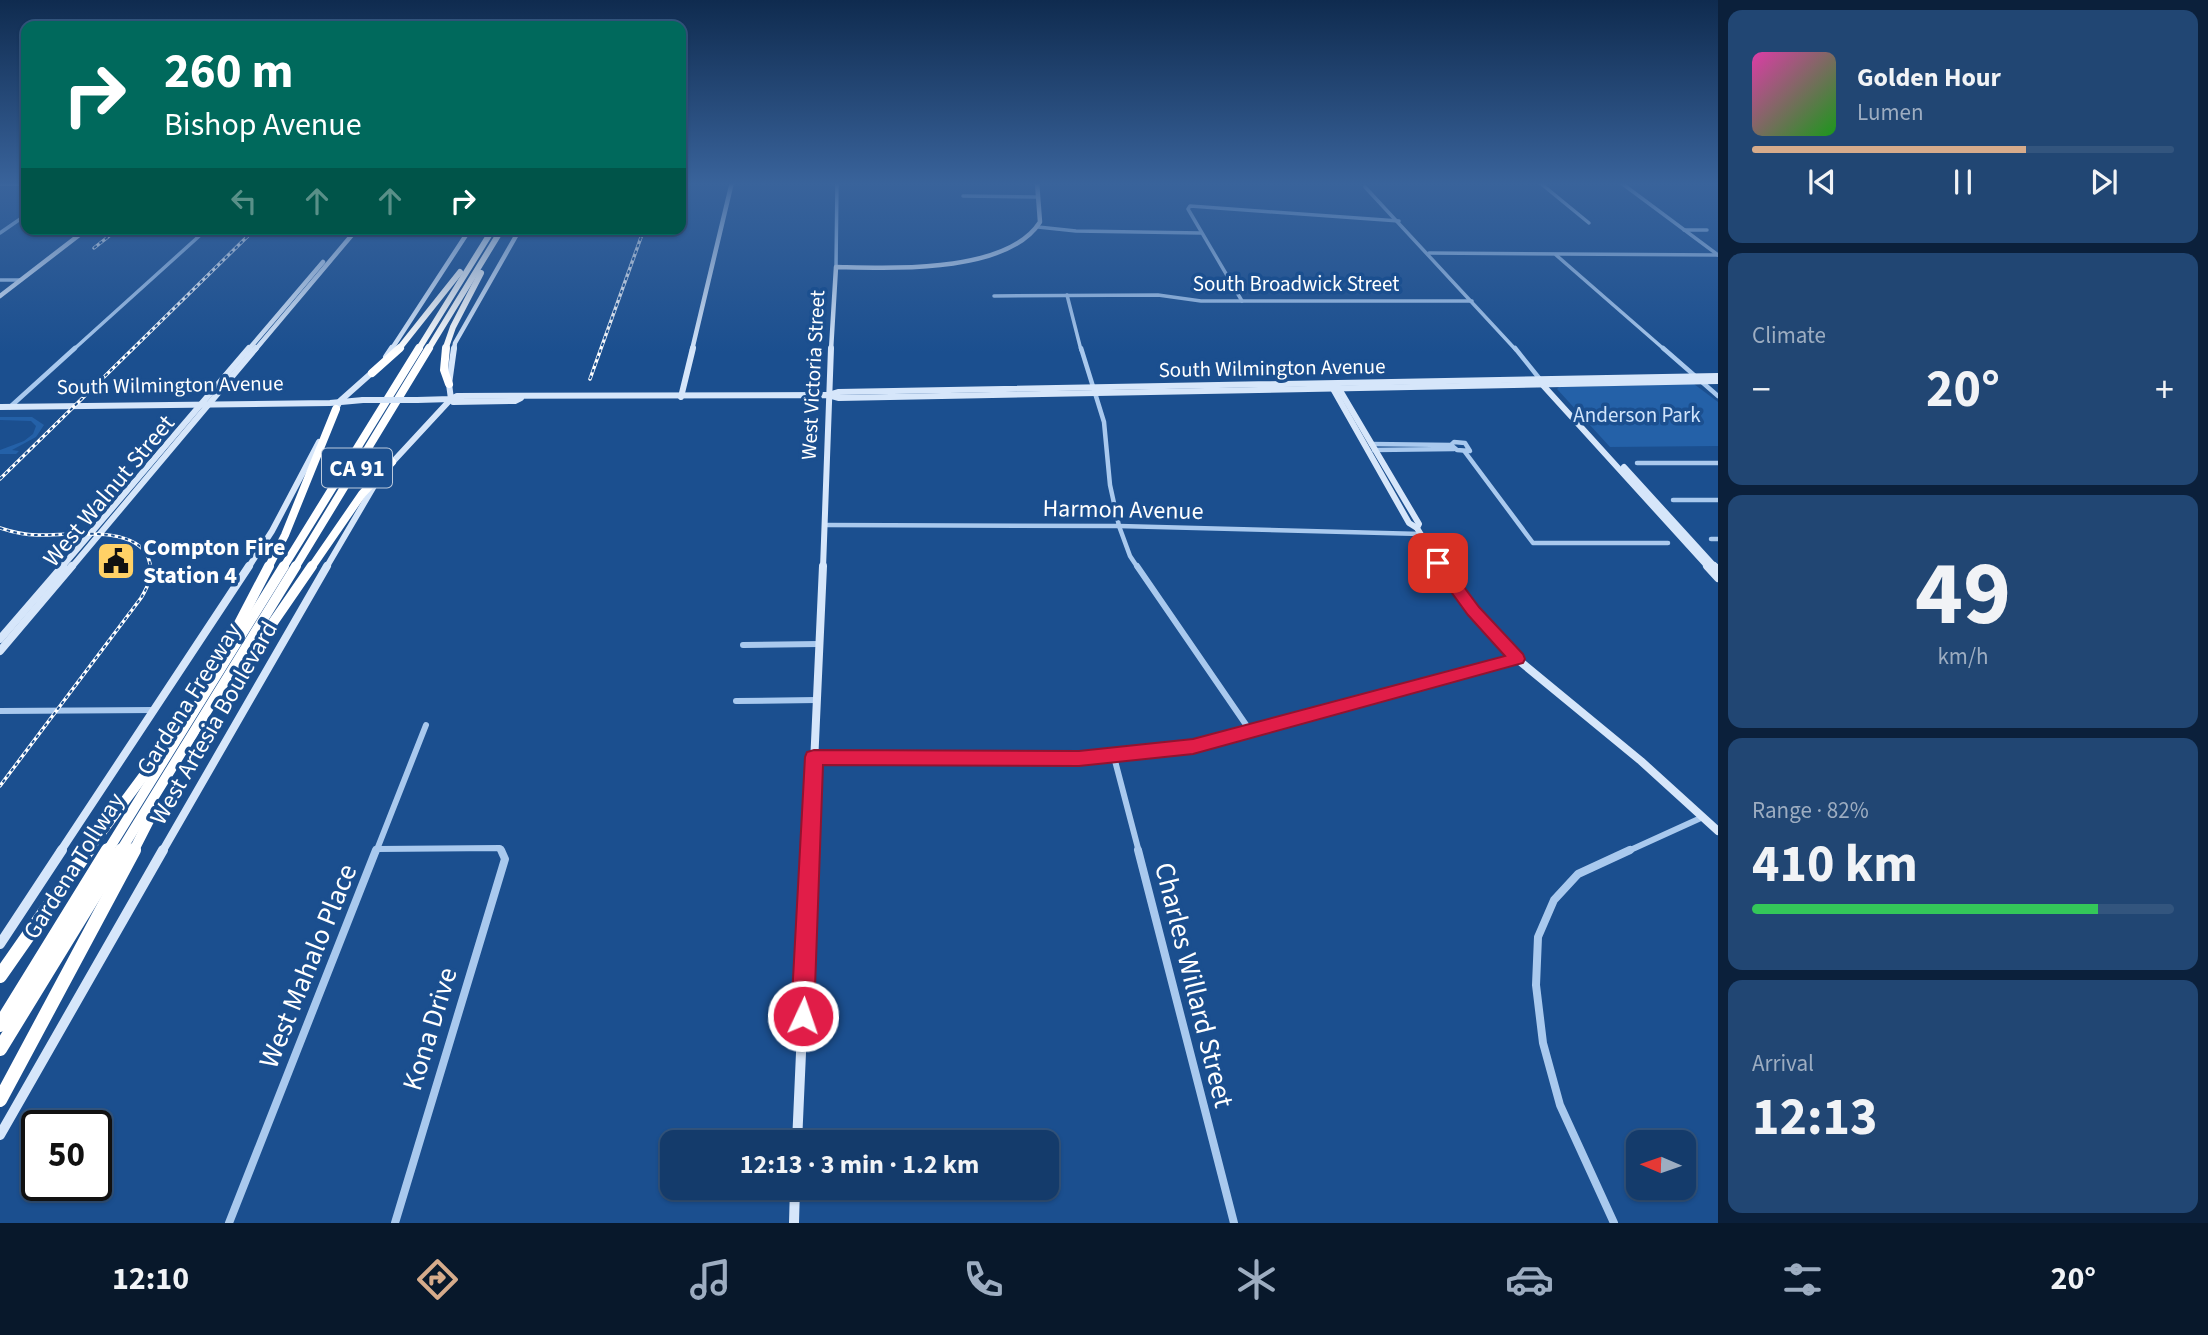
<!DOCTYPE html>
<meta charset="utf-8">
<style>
:root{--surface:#143b6b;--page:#214673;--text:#f1f3f6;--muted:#9dadc1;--line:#33557e;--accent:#d6ab8b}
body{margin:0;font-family:"Source Sans 3",sans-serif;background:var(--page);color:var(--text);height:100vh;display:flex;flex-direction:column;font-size:26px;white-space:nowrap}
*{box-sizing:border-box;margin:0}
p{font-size:23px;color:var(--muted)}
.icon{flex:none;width:38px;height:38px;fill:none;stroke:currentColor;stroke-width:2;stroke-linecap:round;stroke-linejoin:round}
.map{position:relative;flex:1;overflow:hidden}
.side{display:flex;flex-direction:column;gap:10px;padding:10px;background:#0b203b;width:490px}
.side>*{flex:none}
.guide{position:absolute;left:21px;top:21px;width:665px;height:214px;border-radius:14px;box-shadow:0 2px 5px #0004,0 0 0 2px var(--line);background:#00695c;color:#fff;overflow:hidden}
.needle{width:46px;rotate:272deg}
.fabs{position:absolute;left:1626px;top:1130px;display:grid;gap:14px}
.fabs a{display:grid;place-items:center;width:70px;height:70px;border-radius:14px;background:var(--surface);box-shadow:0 2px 5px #0004,0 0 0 2px var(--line);font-size:35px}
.speed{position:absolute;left:21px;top:1110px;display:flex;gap:14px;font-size:35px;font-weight:700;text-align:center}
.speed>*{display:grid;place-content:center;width:91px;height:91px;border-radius:50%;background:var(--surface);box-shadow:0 2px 5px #0004,0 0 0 2px var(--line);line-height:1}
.speed .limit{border:4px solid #111;border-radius:10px;background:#fff;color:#111}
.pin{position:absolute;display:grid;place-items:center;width:60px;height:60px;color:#fff;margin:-30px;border-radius:14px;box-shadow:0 4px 10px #0006}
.me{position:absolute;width:77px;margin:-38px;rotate:3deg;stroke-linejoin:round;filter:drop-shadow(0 0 5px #0008)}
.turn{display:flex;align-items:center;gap:24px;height:147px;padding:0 28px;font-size:32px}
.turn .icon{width:91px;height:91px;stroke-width:2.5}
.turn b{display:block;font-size:49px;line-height:60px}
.lanes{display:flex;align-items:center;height:66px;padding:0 28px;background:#0003;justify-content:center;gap:35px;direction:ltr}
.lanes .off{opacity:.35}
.big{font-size:52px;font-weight:700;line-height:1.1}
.side .card{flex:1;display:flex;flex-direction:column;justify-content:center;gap:10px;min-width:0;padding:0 24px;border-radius:14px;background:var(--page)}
.side .dial{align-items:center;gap:0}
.dial b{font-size:91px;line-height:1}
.song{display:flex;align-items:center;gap:21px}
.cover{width:84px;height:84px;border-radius:10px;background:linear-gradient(135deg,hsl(320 70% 55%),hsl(120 70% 35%))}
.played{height:7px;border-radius:4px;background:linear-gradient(90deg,var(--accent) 65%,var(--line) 65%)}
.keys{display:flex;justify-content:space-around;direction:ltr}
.heat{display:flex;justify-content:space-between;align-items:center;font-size:38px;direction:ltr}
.charge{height:10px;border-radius:5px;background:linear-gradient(90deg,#34c759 82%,var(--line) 0)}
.trip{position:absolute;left:660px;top:1130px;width:399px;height:70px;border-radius:14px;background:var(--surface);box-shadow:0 2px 5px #0004,0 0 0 2px var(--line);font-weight:700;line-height:70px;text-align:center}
.menu{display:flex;height:112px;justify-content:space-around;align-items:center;background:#08182b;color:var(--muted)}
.menu .icon{width:49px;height:49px}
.menu .on{color:var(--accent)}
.menu b{font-size:32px;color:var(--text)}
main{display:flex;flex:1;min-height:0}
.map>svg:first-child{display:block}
</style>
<main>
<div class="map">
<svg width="1718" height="1223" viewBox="0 0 1718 1223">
<rect width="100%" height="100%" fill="#1b4f8f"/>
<g fill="#2461a8">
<polygon points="1694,384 1718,402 1718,446 1610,447 1557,389 1559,387"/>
<polygon points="0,417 32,417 44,425 36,437 12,450 19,451 16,454 0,454 0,450 24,441 33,434 36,426 31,421 0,420"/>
</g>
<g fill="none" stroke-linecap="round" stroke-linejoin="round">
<g stroke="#a9c9ee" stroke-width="3.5">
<polyline points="1539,182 1589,223"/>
<polyline points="1620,182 1718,255"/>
<polyline points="0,184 26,184"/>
<polyline points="1365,187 1516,350"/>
<polyline points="963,196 1037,197"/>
<polyline points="1038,227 1076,231 1201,233"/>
<polyline points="1684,230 1707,230"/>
<polyline points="0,233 26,215"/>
<polyline points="1429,253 1718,255"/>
<polyline points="1556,255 1665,350"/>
<polyline points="836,267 837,182"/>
<polyline points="0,280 21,280"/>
<polyline points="1067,295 1081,350"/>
<polyline points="994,296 1158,295 1201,301 1472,301"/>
<polyline points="1242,301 1188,209 1190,206 1399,221"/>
<polyline points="73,350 207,229"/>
</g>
<g stroke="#a9c9ee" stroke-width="4.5">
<polyline points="1081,348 1104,422 1110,485 1119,526 1130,556 1138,568"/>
<polyline points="1515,348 1539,378"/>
<polyline points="1663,348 1718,396"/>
<polyline points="10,407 75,348"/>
<polygon points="1454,442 1465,443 1470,451 1457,450 1451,445"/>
<polyline points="1371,444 1451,445"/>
<polyline points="1374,450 1454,449"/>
<polyline points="1465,452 1533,543 1668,543"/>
<polyline points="1637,463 1718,463"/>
<polyline points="1673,500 1718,500"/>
<polyline points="825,525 1119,526 1421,534"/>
<polyline points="1711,539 1718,539"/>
</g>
<g stroke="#a9c9ee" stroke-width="6">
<polyline points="1137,566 1251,732"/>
<polyline points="743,645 819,644"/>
<polyline points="736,701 817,700"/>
<polyline points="0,711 154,710"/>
<polyline points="814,757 1079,759 1193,746 1517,659"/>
<polyline points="1114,757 1139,852"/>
<polyline points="377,849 500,848 502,852"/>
<polyline points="376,852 426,725"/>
<polyline points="1626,852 1703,817"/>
</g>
<g stroke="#a9c9ee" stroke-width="8">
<polyline points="1138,850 1234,1223"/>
<polyline points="229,1223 376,850"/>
<polyline points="395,1223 505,859 501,850"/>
<polyline points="1614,1223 1560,1105 1543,1043 1536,985 1538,937 1554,900 1578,874 1630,850"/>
</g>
<g stroke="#d6e6fa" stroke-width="4.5">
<polyline points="0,296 87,229"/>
<polyline points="248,350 323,262"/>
<polyline points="255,350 357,229"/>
<polyline points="391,350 470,229"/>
<polyline points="454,350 455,343 520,229"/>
<polyline points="692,350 732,182"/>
<path d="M 831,350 L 836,267 C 890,268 1007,274 1040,222 L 1037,182"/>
</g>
<g stroke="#d6e6fa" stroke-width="6">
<polyline points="386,357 392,348"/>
<polyline points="1540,382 1709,568"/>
<polyline points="1332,387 1409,523 1417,528"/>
<polyline points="1338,387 1419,524 1417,528 1441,568"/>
<polyline points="828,395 838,392 1718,376"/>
<polyline points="681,397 693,348"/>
<polyline points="451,399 453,402 515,401 521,398"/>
<polyline points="417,400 451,399 457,396 828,395 839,398 1718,381"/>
<polyline points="0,407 330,403 363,400"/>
<polyline points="334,413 340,401 376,369"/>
<polyline points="389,466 451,399 449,384 454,348"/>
<polyline points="1624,467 1716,568"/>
<polyline points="61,568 249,348"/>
<polyline points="71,568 256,348"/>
<polyline points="248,568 272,531 319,442"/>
<polyline points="326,568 377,481"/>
<polyline points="823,568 831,348"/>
</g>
<g stroke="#d6e6fa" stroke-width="8">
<polyline points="1440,566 1474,611 1517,659 1641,761 1718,831"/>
<polyline points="1707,566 1718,578"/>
<polyline points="1714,566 1718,570"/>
<polyline points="0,639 63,566"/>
<polyline points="0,651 72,566"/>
<polyline points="60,852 249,566"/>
<polyline points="162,852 327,566"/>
<polyline points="810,852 823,566"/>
</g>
<g stroke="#d6e6fa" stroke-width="10">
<polyline points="0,944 62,850"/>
<polyline points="0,1135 163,850"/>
<polyline points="797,1143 810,850"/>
<polyline points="794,1223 795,1188"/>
</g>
<g stroke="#fff" stroke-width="6">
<polyline points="398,350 460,272"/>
<polyline points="418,350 493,229"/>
<polyline points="428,350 502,229"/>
<polyline points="445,350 453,327 481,273"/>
</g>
<g stroke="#fff" stroke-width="8">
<polyline points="446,348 444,370 449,384"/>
<polyline points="372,373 400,348"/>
<polyline points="268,568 285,535 336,409"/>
<polyline points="283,568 419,348"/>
<polyline points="295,568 429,348"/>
<polyline points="311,568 362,494 392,462"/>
</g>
<g stroke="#fff" stroke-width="10">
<polyline points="222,656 269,566"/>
<polyline points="239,672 312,566"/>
<polyline points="87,852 167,744"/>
<polyline points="107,852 284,566"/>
<polyline points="120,852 296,566"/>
<polyline points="133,852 156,807"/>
</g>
<g stroke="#fff" stroke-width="14">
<polyline points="0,976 88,850"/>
<polyline points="0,1025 108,850"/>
<polyline points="0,1049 122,850"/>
<polyline points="0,1100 134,850"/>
</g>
<g stroke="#fff" stroke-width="3.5">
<g id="rail">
<polyline points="94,248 118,229"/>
<polyline points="590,379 644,229"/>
<polyline points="0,479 255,229"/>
<path d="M 0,528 C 12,532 24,535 37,535 C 66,536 133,524 148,557 C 154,572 149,585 141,598 L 0,786"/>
</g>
</g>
<use href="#rail" stroke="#1b4f8f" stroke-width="2" stroke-dasharray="3.5" stroke-linecap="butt"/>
<polyline stroke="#d6e6fa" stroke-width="6" points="363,400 417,400"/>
</g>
<linearGradient id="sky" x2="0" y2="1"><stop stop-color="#0f2b4f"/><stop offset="0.52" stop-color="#39639b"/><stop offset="1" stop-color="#39639b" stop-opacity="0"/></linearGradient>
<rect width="1718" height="353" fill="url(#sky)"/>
<polygon fill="#e11d48" stroke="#92132f" stroke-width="2" points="1438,558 1444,560 1479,607 1523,654 1525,659 1523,663 1193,754 1079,766 823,765 814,1016 811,1023 803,1027 795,1023 791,1016 805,757 807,752 814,750 1079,751 1193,739 1505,656 1468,615 1433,567 1431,563"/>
<defs>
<g id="civic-square" transform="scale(2.0125)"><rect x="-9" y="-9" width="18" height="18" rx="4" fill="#ffd166" stroke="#1b4f8f"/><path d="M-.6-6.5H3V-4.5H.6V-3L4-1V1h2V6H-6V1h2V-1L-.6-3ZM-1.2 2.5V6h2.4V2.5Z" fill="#111"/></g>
</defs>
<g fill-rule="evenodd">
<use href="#civic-square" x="116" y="561"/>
</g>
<g text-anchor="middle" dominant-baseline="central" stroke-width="7" stroke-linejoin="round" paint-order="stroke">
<g font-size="21" fill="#fff" stroke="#1b4f8f">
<text x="1296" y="284">South Broadwick Street</text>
<text transform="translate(1272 368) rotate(-1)">South Wilmington Avenue</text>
<text transform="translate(813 375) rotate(-87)">West Victoria Street</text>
<text transform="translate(170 385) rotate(-1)">South Wilmington Avenue</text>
</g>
<g font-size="21" fill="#cfe3fa" stroke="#1b4f8f">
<text x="1637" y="415">Anderson Park</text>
</g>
<rect fill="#1b4f8f" stroke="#bbcadd" stroke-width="2" x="322" y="448.5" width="70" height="39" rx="5"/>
<g font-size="23" font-weight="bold" fill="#fff">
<text x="357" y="468">CA 91</text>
</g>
<g font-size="24" fill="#fff" stroke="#1b4f8f">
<text transform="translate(109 491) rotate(-50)">West Walnut Street</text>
<text transform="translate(1123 510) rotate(1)">Harmon Avenue</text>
<text transform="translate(189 699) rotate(-58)">Gardena Freeway</text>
<text transform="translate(214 723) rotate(-60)">West Artesia Boulevard</text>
<text transform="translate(74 866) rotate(-58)">Gardena Tollway</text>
</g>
<g font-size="24" font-weight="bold" fill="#fff" stroke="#1b4f8f" text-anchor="start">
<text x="143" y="547">Compton Fire<tspan x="143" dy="28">Station 4</tspan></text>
</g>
<g font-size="28" fill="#fff" stroke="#1b4f8f">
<text transform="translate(308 966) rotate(-68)">West Mahalo Place</text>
<text transform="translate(1194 985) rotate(76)">Charles Willard Street</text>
<text transform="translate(430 1029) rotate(-73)">Kona Drive</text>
</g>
</g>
</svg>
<div class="fabs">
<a><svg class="needle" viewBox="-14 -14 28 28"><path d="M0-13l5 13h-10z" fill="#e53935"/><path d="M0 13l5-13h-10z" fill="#9dadc1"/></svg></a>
</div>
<div class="speed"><div class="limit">50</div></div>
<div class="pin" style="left:1438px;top:563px;background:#d93025"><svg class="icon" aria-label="arrive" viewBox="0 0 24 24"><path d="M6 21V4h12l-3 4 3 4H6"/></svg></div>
<svg class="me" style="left:803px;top:1016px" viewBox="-20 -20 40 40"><circle r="17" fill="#e11d48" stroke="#fff" stroke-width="3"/><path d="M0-11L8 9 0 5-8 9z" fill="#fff"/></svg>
<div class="trip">12:13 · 3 min · 1.2 km</div>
<div class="guide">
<div class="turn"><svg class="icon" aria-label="right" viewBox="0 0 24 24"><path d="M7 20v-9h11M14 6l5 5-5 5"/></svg><div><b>260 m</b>Bishop Avenue</div></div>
<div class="lanes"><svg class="icon off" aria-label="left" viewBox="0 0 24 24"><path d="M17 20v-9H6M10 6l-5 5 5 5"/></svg><svg class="icon off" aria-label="ahead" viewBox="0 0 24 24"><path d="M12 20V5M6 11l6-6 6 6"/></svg><svg class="icon off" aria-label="ahead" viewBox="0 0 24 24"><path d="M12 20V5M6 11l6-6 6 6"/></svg><svg class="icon" aria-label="right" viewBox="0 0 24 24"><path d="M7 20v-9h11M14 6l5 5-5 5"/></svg></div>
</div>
</div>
<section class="side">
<div class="card">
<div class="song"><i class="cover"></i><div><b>Golden Hour</b><p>Lumen</p></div></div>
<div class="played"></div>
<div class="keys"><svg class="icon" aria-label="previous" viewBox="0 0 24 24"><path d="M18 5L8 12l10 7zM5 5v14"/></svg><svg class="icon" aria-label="pause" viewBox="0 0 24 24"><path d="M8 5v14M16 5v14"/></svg><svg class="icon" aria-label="next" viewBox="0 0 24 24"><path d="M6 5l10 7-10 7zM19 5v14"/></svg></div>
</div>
<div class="card"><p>Climate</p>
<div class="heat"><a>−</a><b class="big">20°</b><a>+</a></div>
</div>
<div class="card dial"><b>49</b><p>km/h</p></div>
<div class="card"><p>Range · 82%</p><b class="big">410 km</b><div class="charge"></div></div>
<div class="card"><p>Arrival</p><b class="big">12:13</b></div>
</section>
</main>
<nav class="menu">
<b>12:10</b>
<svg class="icon on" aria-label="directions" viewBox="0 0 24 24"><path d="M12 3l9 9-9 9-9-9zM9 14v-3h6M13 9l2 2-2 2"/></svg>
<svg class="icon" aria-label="music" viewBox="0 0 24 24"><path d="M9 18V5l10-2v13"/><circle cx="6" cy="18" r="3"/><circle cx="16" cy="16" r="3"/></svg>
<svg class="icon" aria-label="phone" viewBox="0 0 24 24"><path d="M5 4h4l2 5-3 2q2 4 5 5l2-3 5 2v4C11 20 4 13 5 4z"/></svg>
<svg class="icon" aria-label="climate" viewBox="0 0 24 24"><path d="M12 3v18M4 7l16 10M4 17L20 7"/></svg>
<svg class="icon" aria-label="car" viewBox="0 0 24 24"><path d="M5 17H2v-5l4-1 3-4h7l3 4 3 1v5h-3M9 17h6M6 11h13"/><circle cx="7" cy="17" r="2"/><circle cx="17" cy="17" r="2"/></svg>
<svg class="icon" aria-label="filters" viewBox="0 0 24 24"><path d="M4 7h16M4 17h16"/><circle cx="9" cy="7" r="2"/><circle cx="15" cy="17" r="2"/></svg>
<b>20°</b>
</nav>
